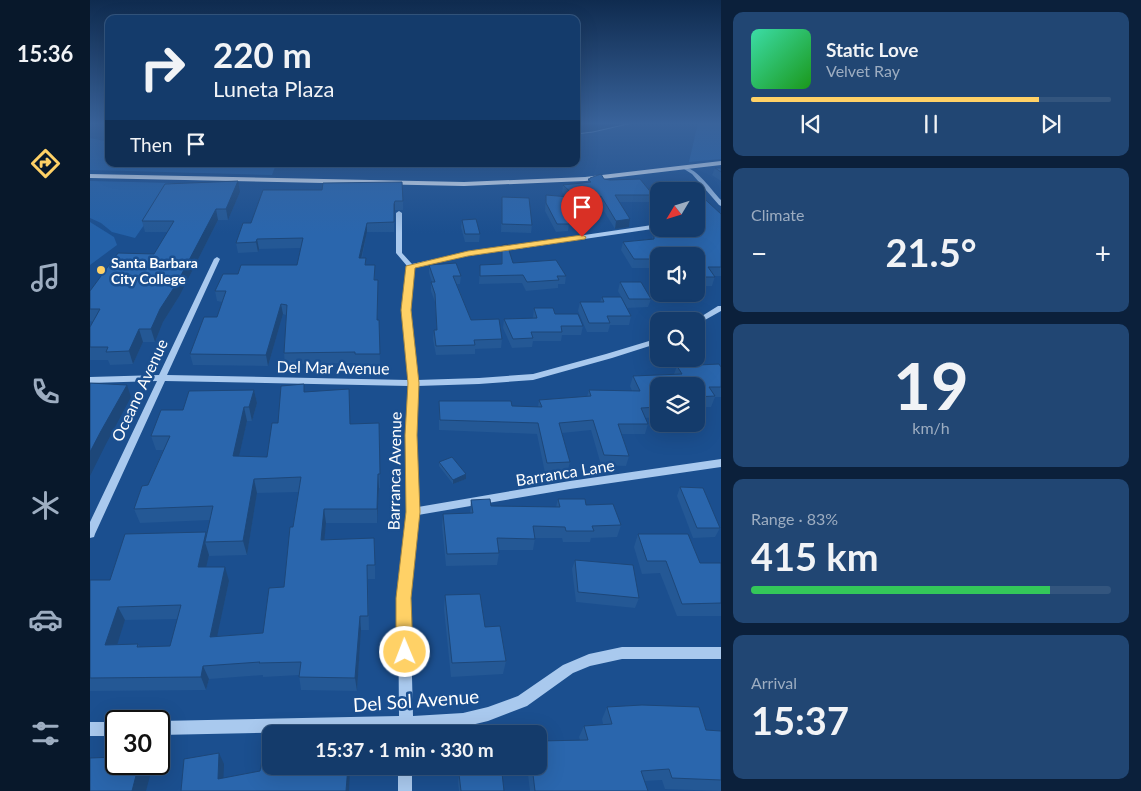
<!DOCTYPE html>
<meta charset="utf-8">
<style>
:root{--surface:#143b6b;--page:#214673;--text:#f1f3f6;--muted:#9dadc1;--line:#33557e;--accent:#ffd166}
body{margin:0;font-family:Lato,sans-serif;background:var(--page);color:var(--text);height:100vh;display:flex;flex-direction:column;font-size:19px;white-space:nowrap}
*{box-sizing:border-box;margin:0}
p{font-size:16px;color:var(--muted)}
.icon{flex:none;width:28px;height:28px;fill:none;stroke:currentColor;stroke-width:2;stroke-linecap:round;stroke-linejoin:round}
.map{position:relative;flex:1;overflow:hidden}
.details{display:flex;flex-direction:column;gap:12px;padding:12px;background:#0b203b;width:420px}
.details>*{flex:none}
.banner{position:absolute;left:15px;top:15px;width:475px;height:152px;border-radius:10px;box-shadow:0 5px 20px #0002,0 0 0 1px var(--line);background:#143b6b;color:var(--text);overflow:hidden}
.needle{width:32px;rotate:232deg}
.tools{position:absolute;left:560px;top:182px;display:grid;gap:10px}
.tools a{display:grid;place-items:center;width:55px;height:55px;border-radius:10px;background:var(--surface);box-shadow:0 5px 20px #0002,0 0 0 1px var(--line);font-size:25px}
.speed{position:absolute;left:15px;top:710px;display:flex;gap:10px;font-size:25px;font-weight:700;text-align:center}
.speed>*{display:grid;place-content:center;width:65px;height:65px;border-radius:50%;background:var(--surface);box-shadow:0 5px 20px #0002,0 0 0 1px var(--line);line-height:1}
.speed .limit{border:2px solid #111;border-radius:8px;background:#fff;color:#111}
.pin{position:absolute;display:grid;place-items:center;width:42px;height:42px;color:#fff;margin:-51px -21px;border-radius:50% 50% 50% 0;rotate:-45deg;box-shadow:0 0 5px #0007}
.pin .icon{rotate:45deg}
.me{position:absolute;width:55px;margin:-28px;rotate:359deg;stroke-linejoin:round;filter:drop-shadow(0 0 4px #0008)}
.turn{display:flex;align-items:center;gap:18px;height:105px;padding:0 25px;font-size:22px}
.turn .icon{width:65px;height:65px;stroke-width:2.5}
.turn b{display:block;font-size:35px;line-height:42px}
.then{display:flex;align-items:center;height:48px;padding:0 25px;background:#0003;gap:10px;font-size:19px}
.big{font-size:38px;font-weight:700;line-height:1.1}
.details .card{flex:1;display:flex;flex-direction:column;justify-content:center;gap:8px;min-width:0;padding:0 18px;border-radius:10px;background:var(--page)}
.details .dial{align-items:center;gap:0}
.dial b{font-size:65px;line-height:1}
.song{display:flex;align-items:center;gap:15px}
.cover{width:60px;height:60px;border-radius:8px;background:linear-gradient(135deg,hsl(160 70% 55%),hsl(120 70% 35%))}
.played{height:5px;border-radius:2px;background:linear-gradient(90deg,var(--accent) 80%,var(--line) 80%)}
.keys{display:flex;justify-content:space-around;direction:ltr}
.heat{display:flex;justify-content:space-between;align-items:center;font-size:28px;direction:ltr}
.charge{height:8px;border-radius:4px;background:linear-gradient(90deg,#34c759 83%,var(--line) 0)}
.trip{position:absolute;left:172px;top:725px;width:285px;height:50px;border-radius:10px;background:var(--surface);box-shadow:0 5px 20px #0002,0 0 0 1px var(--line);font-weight:700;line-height:50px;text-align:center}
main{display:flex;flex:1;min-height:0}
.dock{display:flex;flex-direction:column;width:90px;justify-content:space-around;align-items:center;background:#08182b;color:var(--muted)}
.dock .icon{width:35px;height:35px}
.dock .active{color:var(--accent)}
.dock b{font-size:22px;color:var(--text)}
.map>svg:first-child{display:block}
</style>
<main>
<nav class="dock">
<b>15:36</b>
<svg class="icon active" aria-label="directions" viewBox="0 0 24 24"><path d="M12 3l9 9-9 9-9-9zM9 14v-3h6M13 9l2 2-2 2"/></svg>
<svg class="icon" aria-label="music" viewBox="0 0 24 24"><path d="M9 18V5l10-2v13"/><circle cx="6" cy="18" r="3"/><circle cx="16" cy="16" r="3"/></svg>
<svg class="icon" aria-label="phone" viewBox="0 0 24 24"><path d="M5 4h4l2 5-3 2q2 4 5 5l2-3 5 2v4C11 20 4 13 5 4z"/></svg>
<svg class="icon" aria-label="climate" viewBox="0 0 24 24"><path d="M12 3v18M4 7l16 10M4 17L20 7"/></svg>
<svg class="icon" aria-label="car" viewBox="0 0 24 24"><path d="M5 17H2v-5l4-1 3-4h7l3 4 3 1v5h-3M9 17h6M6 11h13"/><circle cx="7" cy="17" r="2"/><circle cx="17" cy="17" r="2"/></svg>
<svg class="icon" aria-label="filters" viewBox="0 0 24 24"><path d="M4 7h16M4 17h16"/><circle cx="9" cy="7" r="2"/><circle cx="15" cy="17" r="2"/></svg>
</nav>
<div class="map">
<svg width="631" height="791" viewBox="0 0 631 791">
<rect width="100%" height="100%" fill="#1b4f8f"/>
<g fill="#2461a8">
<polygon points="608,123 631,123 631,159 599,162"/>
<polygon points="0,138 19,142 19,164 163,164 185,167 182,175 0,170"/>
<polygon points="0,181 83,183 45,238 22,232 11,223 0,218"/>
<polygon points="0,222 24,237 27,245 0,265"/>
</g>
<polygon fill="#123a6d" stroke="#9cc4f0" points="486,123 542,123 503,132 486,134"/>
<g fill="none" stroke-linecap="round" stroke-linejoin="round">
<g fill="#a9c9ee" fill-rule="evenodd">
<path d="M 594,167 C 607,168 622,191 631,200 L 631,206 L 629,205 L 602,174 L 594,169 Z"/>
<polygon points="309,211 312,213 312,253 322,264 378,252 569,224 569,228 378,256 323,267 320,310 327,380 389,378 443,374 516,354 569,338 569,343 522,358 443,380 389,384 327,386 326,435 328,507 480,481 631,459 631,467 480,489 328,515 320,598 323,716 373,713 398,707 428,696 473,665 499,654 532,647 631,647 631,659 532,659 500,666 483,673 437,706 398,721 373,727 323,730 323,734 309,734 309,730 69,735 69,721 309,716 308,598 318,512 316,435 319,386 75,381 5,534 4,537 0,538 0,522 67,381 0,383 0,377 69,375 124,259 127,257 130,259 77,375 318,380 312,310 317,266 306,253 306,213"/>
<polygon points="628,306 631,306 631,311 606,325 606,321 604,321"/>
<rect x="0" y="722" width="26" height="14"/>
<rect x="308" y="766" width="14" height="25"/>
</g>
<polygon fill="#f0f6ff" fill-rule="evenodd" points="631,161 631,165 495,181 374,186 0,178 0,174 374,182 495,177"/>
</g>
<g fill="#245895" fill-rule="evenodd">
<polygon points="625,168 631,168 631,181 622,175"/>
<polygon points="500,178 514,179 563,195 561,202 529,202 540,219 539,227 525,229 509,203 487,206 479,198 479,224 478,231 466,232 455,211 456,195 477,197 472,192 473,185 498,183 498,179 499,179"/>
<polygon points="573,186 606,191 571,191"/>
<polygon points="173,190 313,201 313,210 305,210 304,213 304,232 277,232 272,258 276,265 285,265 285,280 288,290 287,320 289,320 290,365 265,365 265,363 195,364 194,353 196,315 193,314 178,366 103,365 100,354 127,317 132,302 127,301 125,291 148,274 207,265 211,248 169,249 168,252 148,253 146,243 161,223"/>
<polygon points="606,191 631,214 631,276 625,276 622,286 606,286 606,256 569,256 569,275 564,268 542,268 531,250 533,242 562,239 564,232 598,231 599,229 606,229"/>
<polygon points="150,192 138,220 128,220 90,295 73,322 65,342 53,342 43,364 20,365 18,360 0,360 0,327 3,322 0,321 0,291 64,254 77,232 55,232 52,221"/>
<polygon points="412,197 442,225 441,233 411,232"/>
<polygon points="372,220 390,234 389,242 375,242 371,227"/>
<polygon points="412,245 423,263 476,276 475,284 468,284 468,288 436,291 432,283 389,284 390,265 411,264"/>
<polygon points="339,265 371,276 370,284 367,284 381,320 412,339 411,348 385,349 385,354 346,355 343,339 344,330 347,330 345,302 341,291 341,282 342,282 339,273"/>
<polygon points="530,282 561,299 558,307 537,308 528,291"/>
<polygon points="512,297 541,316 539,325 520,325 518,332 497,332 488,311 490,302 510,302"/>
<polygon points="444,308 465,314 493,326 491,335 472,335 471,341 443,341 442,347 422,348 413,328 414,319 443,318"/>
<polygon points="587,366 631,367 631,397 625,397 621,407 606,407 606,386 569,386 569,417 555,418 558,424 555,434 532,434 539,456 536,466 511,465 501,430 472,433 480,462 477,473 455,473 447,434 349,430 349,401 422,406 448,407 449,400 497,397 499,390 542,391 540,386 543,376 584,374"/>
<path d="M 164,390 L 167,403 L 162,421 L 157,421 L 149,456 L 177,457 L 188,423 L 215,392 L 260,403 L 260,424 L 289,423 L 290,488 L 289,488 L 287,523 L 236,523 L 234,539 L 285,552 L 285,579 L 278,579 L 279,630 L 271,630 L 267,691 L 211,690 L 209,675 L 173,677 L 173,675 L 119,679 L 116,690 L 0,691 L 0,580 L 20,580 L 117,533 L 120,520 L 50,523 L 44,509 L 58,485 L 73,450 L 66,450 L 61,436 L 93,410 ZM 208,492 L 194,587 L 173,633 L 127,636 L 139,581 L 116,567 L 119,555 L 119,556 L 157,555 L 167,493 ZM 88,619 L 80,646 L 50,647 L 48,644 L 27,644 L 35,620 Z"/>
<polygon points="349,462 376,474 376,479 363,484 349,466"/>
<polygon points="590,487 630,528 625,537 603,538 587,496"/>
<polygon points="468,499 496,505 531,525 527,537 501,538 500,542 473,542 472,538 445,538 443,550 409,550 409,553 407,565 356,566 352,526 353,514 380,514 381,500 401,506 466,507"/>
<polygon points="548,534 610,563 631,563 631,616 587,616 570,573 552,574 544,547"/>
<polygon points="485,560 549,598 545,608 486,602 482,569"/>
<polygon points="355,595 395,627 416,661 413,674 361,677 354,609"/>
<polygon points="517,707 616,730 631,731 631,791 575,789 572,780 555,781 558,791 440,791 437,766 449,766 490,740 489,737 494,726 513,724 512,719"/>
<polygon points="369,774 414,791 369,791 368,782"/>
</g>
<g fill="#1d4779">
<polygon points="148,181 150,192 138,220 136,209"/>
<polygon points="511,196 509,203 487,206 488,199"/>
<polygon points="305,201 305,210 304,213 304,232 304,204"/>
<polygon points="126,209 128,220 90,295 73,322 65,342 61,329 70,309"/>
<polygon points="540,219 539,227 525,229 526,221"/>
<polygon points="277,223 277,232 269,268 269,258"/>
<polygon points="167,239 169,249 168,252 166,242"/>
<polygon points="191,304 193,314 178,366 176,355"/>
<polygon points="49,329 53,342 43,364 39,351"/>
<polygon points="37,385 41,397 16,444 0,476 0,452 11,431"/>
<polygon points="164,390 167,403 162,421 159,407"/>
<polygon points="154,407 157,421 146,470 143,456"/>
<polygon points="288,474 289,488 287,523 287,509"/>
<polygon points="376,474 376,479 363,484 363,480"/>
<polygon points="164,479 167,493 157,555 153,541"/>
<polygon points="234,509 236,523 233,554 231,540"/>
<polygon points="116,532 115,542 119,555 113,581 108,567"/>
<polygon points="135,567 139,581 124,651 120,637"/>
<polygon points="28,607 35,620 23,658 15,645"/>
<polygon points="270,616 271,630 267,691 265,678"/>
<polygon points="113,666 119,679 116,690 111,677"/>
<polygon points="129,753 134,764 133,790 128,779"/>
<polygon points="49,764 55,764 61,772 56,791 42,791"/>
<polygon points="258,766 260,766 260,768 259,791 256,791"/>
</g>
<g fill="#2a66ad" stroke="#1d4779" fill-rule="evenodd">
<polygon points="625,168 631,168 631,172"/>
<polygon points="511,174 514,179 520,180 550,179 563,195 525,195 540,219 526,221 511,196 488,199 473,185 501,182 498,179 500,179 500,178"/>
<polygon points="148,181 136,209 126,209 87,283 70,309 61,329 49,329 39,351 16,352 18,347 0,347 0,327 10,309 0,309 0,291 28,253 64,254 84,221 52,221 75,184"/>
<polygon points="312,182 313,201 305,201 304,204 304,222 277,223 269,258 276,258 275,265 285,265 284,280 288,280 287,320 289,320 290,354 265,354 265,352 194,353 197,305 191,304 176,355 100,354 114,317 127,317 136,291 125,291 133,274 148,274 151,265 207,265 213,238 167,239 166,242 146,243 153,223 161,223 173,190 232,190 233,183"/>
<polygon points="573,186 600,186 606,191 578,191"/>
<polygon points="606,191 631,214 631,267 618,267 625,277 606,277 606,256 569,256 569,262 567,259 544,259 533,242 564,239 564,232 604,231 602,229 606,229 606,226 613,226 606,220"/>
<polygon points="456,195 479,197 479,224 467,224 456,203"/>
<polygon points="412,197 439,198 442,225 412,224"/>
<polygon points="386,219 390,234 375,234 372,220"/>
<polygon points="417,244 423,263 466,260 476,276 467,276 469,280 437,282 433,275 390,276 390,265 412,264 412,245"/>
<polygon points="366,263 371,276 363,276 381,320 409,319 412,339 384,340 385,345 346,346 344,330 347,330 345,294 341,282 345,282 339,265"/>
<polygon points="530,282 551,282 561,299 539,299"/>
<polygon points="512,297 531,297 541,316 517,316 520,323 499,323 490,302 514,302"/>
<polygon points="444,308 463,308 465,314 488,314 493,326 471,326 472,332 441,332 443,338 423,339 414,319 447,318"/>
<polygon points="629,364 631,367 631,387 619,387 625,396 606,397 606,386 569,386 569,396 567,396 569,399 569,407 551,408 558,424 528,424 539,456 514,455 503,420 469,423 480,462 457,463 448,423 350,420 349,401 421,401 422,406 452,407 449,400 501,396 499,390 550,391 543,376 592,374 587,366"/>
<polygon points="0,383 37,385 11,431 0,452"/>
<path d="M 214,384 L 214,392 L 259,389 L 260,424 L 289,423 L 290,474 L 288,474 L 287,509 L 234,509 L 231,540 L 284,538 L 285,565 L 277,565 L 278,616 L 270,616 L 265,678 L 209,677 L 211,662 L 169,663 L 170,662 L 113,666 L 111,677 L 0,678 L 0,580 L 20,580 L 35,534 L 116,532 L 108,567 L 135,567 L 120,637 L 173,633 L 179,588 L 194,587 L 200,527 L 203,527 L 211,477 L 164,479 L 153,541 L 115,542 L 123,506 L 44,509 L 52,486 L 58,485 L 80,436 L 61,436 L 71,410 L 93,410 L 99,391 L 164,390 L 159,407 L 154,407 L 143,456 L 177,457 L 182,423 L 188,423 L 191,386 ZM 91,605 L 80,646 L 47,647 L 48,644 L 15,645 L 28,607 Z"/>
<polygon points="362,457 376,474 363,480 349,462"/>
<polygon points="590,487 613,488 630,528 607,528"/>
<polygon points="400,499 401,506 470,507 468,499 495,499 496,505 523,504 531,525 502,526 504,531 476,531 475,527 443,526 445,539 407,538 409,553 357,554 353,514 383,513 381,500"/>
<polygon points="548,534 598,534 610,563 631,563 631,603 592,604 576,561 557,561"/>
<polygon points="485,560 543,565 549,598 488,592"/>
<polygon points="390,594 395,627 410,626 416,661 362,663 355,595"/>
<polygon points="552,705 609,707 616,730 631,731 631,780 582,778 579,769 551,771 558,791 445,791 442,766 449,766 449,741 498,740 494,726 522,724 517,707"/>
<polygon points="129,753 128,779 170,771 173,755 181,755 181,766 258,766 256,791 91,791 94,759"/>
<polygon points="26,757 26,764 49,764 42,791 0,791 0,758"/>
<polygon points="412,773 414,791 371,791 369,774"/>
</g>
<linearGradient id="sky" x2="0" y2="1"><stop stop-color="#0f2b4f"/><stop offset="0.53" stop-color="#39639b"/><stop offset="1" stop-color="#39639b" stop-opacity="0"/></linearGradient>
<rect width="631" height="233" fill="url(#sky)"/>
<polygon fill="#ffd166" stroke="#a68842" points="492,235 496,237 495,239 378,256 325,268 321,310 329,383 327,435 330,512 321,598 323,652 320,657 315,659 309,657 306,652 306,598 316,512 315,435 318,383 311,310 316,266 378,251"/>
<circle fill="#ffd166" stroke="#1b4f8f" stroke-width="2" cx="11" cy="270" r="5"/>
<g text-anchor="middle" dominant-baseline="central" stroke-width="5" stroke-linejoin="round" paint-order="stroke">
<g font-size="14" font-weight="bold" fill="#fff" stroke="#1b4f8f" text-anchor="start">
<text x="21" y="262">Santa Barbara<tspan x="21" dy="16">City College</tspan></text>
</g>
<g font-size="16" fill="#fff" stroke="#1b4f8f">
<text transform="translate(243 367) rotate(1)">Del Mar Avenue</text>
<text transform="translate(49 390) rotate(-65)">Oceano Avenue</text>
<text transform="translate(304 471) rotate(-89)">Barranca Avenue</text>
<text transform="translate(475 472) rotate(-9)">Barranca Lane</text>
</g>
<g font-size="19" fill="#fff" stroke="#1b4f8f">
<text transform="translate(326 700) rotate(-4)">Del Sol Avenue</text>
</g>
</g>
</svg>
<div class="tools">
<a><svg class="needle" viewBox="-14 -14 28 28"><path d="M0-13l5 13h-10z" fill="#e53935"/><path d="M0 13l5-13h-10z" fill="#9dadc1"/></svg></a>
<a><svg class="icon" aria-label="sound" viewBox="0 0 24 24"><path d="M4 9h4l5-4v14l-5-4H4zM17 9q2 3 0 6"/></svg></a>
<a><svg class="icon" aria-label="search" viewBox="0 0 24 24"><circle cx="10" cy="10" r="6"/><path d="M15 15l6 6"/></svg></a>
<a><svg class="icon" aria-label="layers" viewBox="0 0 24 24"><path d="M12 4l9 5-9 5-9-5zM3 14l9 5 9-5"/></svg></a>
</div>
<div class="speed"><div class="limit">30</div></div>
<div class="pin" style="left:492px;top:237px;background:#d93025"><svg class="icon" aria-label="arrive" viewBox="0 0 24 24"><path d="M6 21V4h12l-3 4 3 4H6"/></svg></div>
<svg class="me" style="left:315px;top:652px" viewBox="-20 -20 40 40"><circle r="17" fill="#ffd166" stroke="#fff" stroke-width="3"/><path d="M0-11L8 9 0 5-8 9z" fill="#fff"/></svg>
<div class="trip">15:37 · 1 min · 330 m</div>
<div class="banner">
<div class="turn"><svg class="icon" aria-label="right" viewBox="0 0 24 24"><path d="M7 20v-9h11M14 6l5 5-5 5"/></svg><div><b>220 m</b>Luneta Plaza</div></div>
<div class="then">Then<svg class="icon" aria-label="arrive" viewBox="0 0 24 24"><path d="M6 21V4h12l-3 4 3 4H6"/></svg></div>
</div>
</div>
<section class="details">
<div class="card">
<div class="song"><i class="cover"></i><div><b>Static Love</b><p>Velvet Ray</p></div></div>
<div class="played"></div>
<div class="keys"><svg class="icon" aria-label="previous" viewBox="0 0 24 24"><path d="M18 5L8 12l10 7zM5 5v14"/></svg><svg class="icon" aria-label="pause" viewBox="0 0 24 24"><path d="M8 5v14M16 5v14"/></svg><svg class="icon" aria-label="next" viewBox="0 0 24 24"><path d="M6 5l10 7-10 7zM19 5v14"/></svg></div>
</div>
<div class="card"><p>Climate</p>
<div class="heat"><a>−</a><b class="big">21.5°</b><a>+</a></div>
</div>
<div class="card dial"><b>19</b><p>km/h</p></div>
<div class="card"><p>Range · 83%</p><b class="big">415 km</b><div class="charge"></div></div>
<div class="card"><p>Arrival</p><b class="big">15:37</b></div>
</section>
</main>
